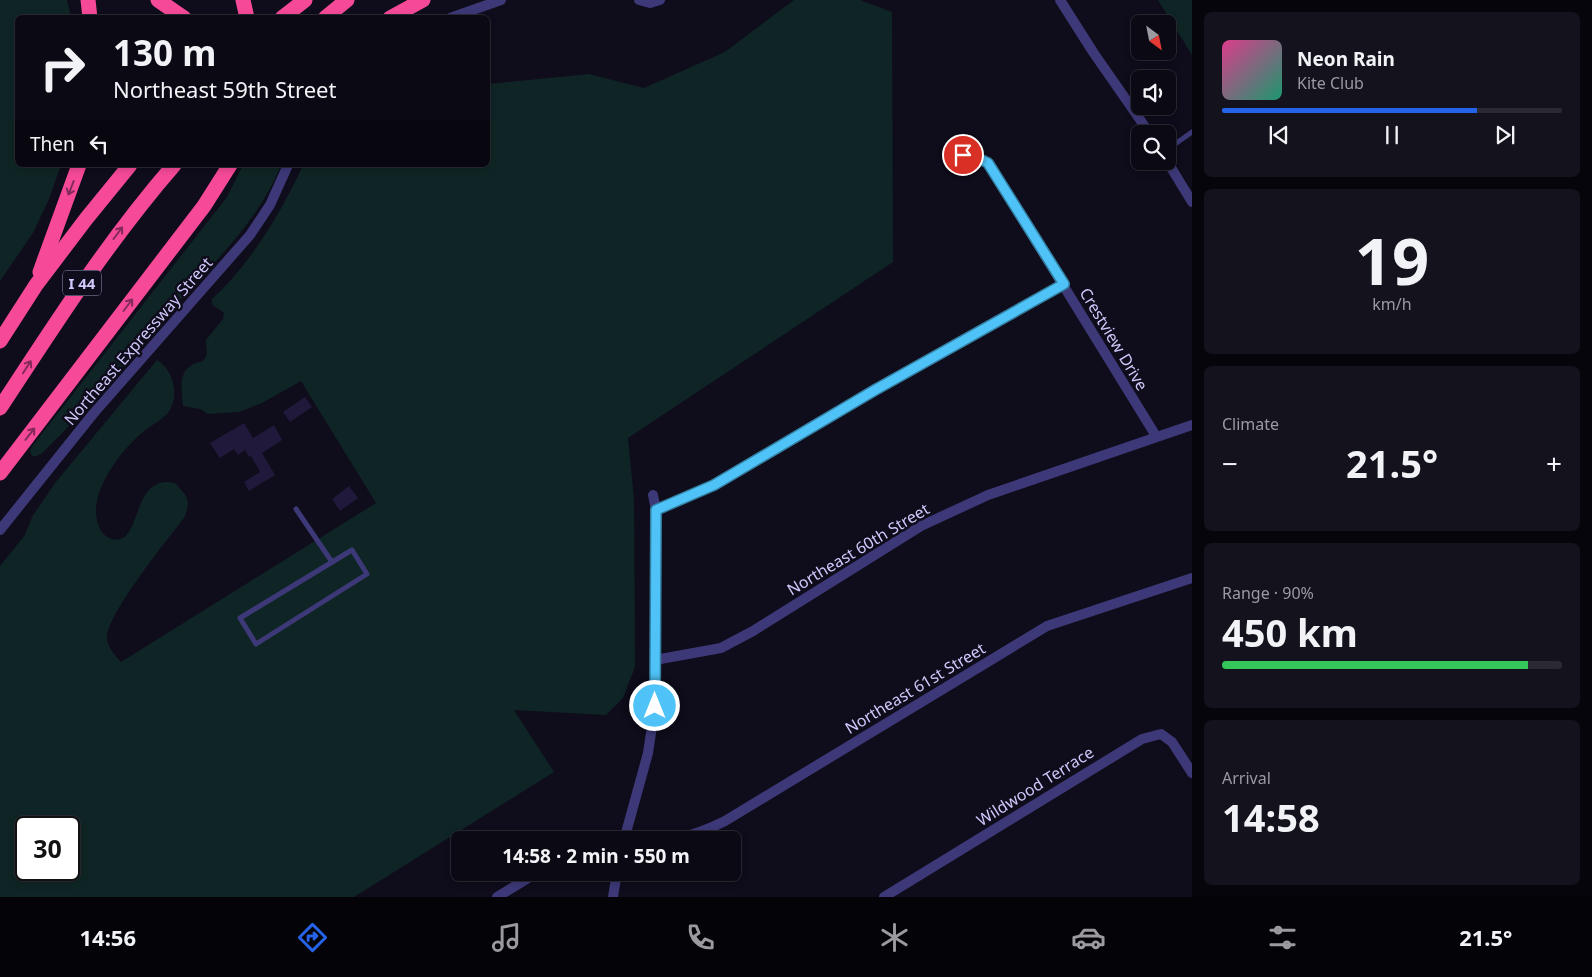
<!DOCTYPE html>
<meta charset="utf-8">
<style>
:root{--surface:#0b0914;--page:#14121d;--text:#f1f3f6;--muted:#9a9aa0;--line:#2b2a34;--accent:#2563eb}
body{margin:0;font-family:"Noto Sans",sans-serif;background:var(--page);color:var(--text);height:100vh;display:flex;flex-direction:column;font-size:19px;white-space:nowrap}
*{box-sizing:border-box;margin:0}
p{font-size:16px;color:var(--muted)}
.icon{flex:none;width:28px;height:28px;fill:none;stroke:currentColor;stroke-width:2;stroke-linecap:round;stroke-linejoin:round}
.map{position:relative;flex:1;overflow:hidden}
.sheet{display:flex;flex-direction:column;gap:12px;padding:12px;background:#06050b;width:400px}
.sheet>*{flex:none}
.guide{position:absolute;left:15px;top:15px;width:475px;height:152px;border-radius:8px;box-shadow:0 2px 8px #0003,0 0 0 1px var(--line);background:#0b0914;color:var(--text);overflow:hidden}
.needle{width:32px;rotate:148deg}
.controls{position:absolute;left:1131px;top:15px;display:grid;gap:10px}
.controls a{display:grid;place-items:center;width:45px;height:45px;border-radius:8px;background:var(--surface);box-shadow:0 2px 8px #0003,0 0 0 1px var(--line);font-size:25px}
.speed{position:absolute;left:15px;top:816px;display:flex;gap:10px;font-size:25px;font-weight:700;text-align:center}
.speed>*{display:grid;place-content:center;width:65px;height:65px;border-radius:50%;background:var(--surface);box-shadow:0 2px 8px #0003,0 0 0 1px var(--line);line-height:1}
.speed .limit{border:2px solid #111;border-radius:8px;background:#fff;color:#111}
.pin{position:absolute;display:grid;place-items:center;width:42px;height:42px;color:#fff;margin:-21px;border:2px solid #fff;border-radius:50%;box-shadow:0 1px 5px #0007}
.me{position:absolute;width:55px;margin:-28px;rotate:0deg;stroke-linejoin:round;filter:drop-shadow(0 0 4px #0008)}
.turn{display:flex;align-items:center;gap:18px;height:105px;padding:0 15px;font-size:22px}
.turn .icon{width:65px;height:65px;stroke-width:2.5}
.turn b{display:block;font-size:35px;line-height:42px}
.then{display:flex;align-items:center;height:48px;padding:0 15px;background:#0003;gap:10px;font-size:19px}
.big{font-size:38px;font-weight:700;line-height:1.1}
.sheet .card{flex:1;display:flex;flex-direction:column;justify-content:center;gap:8px;min-width:0;padding:0 18px;border-radius:8px;background:var(--page)}
.sheet .dial{align-items:center;gap:0}
.dial b{font-size:65px;line-height:1}
.song{display:flex;align-items:center;gap:15px}
.cover{width:60px;height:60px;border-radius:8px;background:linear-gradient(135deg,hsl(330 70% 55%),hsl(160 70% 35%))}
.played{height:5px;border-radius:2px;background:linear-gradient(90deg,var(--accent) 75%,var(--line) 75%)}
.keys{display:flex;justify-content:space-around;direction:ltr}
.heat{display:flex;justify-content:space-between;align-items:center;font-size:28px;direction:ltr}
.charge{height:8px;border-radius:4px;background:linear-gradient(90deg,#34c759 90%,var(--line) 0)}
.trip{position:absolute;left:451px;top:831px;width:290px;height:50px;border-radius:8px;background:var(--surface);box-shadow:0 2px 8px #0003,0 0 0 1px var(--line);font-weight:700;line-height:50px;text-align:center}
.menu{display:flex;height:80px;justify-content:space-around;align-items:center;background:#040408;color:var(--muted)}
.menu .icon{width:35px;height:35px}
.menu .current{color:var(--accent)}
.menu b{font-size:22px;color:var(--text)}
main{display:flex;flex:1;min-height:0}
.map>svg:first-child{display:block}
</style>
<main>
<div class="map">
<svg width="1192" height="897" viewBox="0 0 1192 897">
<rect width="100%" height="100%" fill="#0f0c1b"/>
<g fill="#0f2525" fill-rule="evenodd">
<polygon points="0,0 67,0 71,17 18,18 18,165 61,165 49,199 33,233 0,281"/>
<path d="M 794,0 L 860,0 L 892,12 L 893,262 L 628,438 L 634,500 L 635,667 L 623,698 L 606,715 L 514,710 L 554,772 L 354,897 L 0,897 L 0,566 L 25,535 L 32,517 L 55,483 L 157,360 C 174,370 180,397 168,413 C 161,421 151,425 143,432 C 122,449 90,490 97,520 C 98,526 102,535 109,538 C 144,552 128,473 175,483 C 187,496 192,500 184,518 C 168,539 105,616 107,639 C 108,648 116,656 121,662 L 376,503 L 301,381 L 262,403 L 239,412 L 208,414 L 200,409 L 183,406 C 181,384 177,367 203,361 L 207,355 L 206,340 L 223,319 L 224,313 C 220,309 215,308 212,304 L 212,299 C 251,263 281,213 303,165 L 488,165 L 488,84 L 589,74 L 644,88 L 725,52 ZM 26,828 L 69,828 L 69,870 L 26,870 Z"/>
<polygon points="1158,0 1192,0 1192,55"/>
<path d="M 243,165 L 281,165 C 260,219 215,261 177,304 C 133,355 91,406 42,453 L 37,456 L 32,456 L 30,451 L 33,445 L 227,197 Z"/>
</g>
<g fill="#21193b">
<polygon points="305,397 312,407 290,422 283,412"/>
<polygon points="244,423 253,438 274,425 282,440 262,453 275,475 249,491 244,482 260,472 251,456 249,457 245,450 238,455 234,449 220,458 210,443"/>
<polygon points="349,486 358,498 340,511 332,499"/>
</g>
<g fill="none" stroke-linecap="round" stroke-linejoin="round">
<g stroke="#3d3978" stroke-width="5">
<polyline points="1168,149 1192,132"/>
<polyline points="296,509 332,562"/>
<polygon points="352,550 367,574 256,644 240,618"/>
</g>
<g stroke="#3d3978" stroke-width="10">
<polyline points="639,0 650,3 660,0"/>
<polyline points="1060,0 1093,52 1150,134"/>
<polyline points="450,18 501,0"/>
<polyline points="951,153 976,157 988,163 1156,436"/>
<polyline points="1167,161 1192,202"/>
<polyline points="656,510 714,485 875,389 1063,284"/>
<polyline points="0,530 93,414 250,235 270,205 288,165"/>
<polyline points="655,660 721,648 753,631 921,526 988,495 1192,425"/>
<polyline points="624,840 648,753 655,706 656,510 653,495"/>
<path d="M 662,840 C 685,839 705,831 725,821 L 1047,626 L 1192,578"/>
<polyline points="497,897 538,872"/>
<polyline points="613,897 617,872"/>
<polyline points="884,897 1142,739 1161,734 1172,742 1192,773"/>
</g>
<g stroke="#f64a99" stroke-width="15">
<polyline points="88,0 90,18"/>
<polyline points="158,0 184,18"/>
<polyline points="243,0 247,18"/>
<polyline points="282,18 305,0"/>
<polyline points="325,18 347,0"/>
<polyline points="390,18 423,0"/>
<polyline points="40,272 79,165"/>
<polyline points="0,341 36,285 86,219 130,165"/>
<path d="M 0,408 C 55,324 108,241 174,165"/>
<polyline points="0,473 204,206 230,165"/>
</g>
</g>
<defs><path id="oneway-shaft" d="M-6 0H5M1.5-3L5.5 0L1.5 3" fill="none" stroke-width="1.6" stroke-linecap="round" stroke-linejoin="round" transform="scale(1.25)"/></defs>
<g stroke="#822b5a">
<use href="#oneway-shaft" transform="translate(71 188) rotate(111)"/>
<use href="#oneway-shaft" transform="translate(118 233) rotate(-53)"/>
<use href="#oneway-shaft" transform="translate(128 305) rotate(-53)"/>
<use href="#oneway-shaft" transform="translate(27 367) rotate(-57)"/>
<use href="#oneway-shaft" transform="translate(30 434) rotate(-52)"/>
</g>
<g fill="none" stroke-linecap="round" stroke-linejoin="round">
<g stroke="#337fa1" stroke-width="12">
<polyline id="route" points="655,706 656,510 714,485 875,390 1064,284 988,163 976,157 963,155"/>
</g>
<use href="#route" stroke="#4fc3f7" stroke-width="9"/>
</g>
<g text-anchor="middle" dominant-baseline="central" stroke-width="5" stroke-linejoin="round" paint-order="stroke">
<rect fill="#0f0c1b" stroke="#9690b8" stroke-width="1" x="63" y="270.5" width="38" height="25" rx="4"/>
<g font-size="15" font-weight="bold" fill="#d0c9fc">
<text x="82" y="283">I 44</text>
</g>
<g font-size="16" fill="#d0c9fc" stroke="#0f0c1b">
<text transform="translate(1114 339) rotate(59)">Crestview Drive</text>
<text transform="translate(138 341) rotate(-49)">Northeast Expressway Street</text>
<text transform="translate(858 549) rotate(-31)">Northeast 60th Street</text>
<text transform="translate(915 688) rotate(-31)">Northeast 61st Street</text>
<text transform="translate(1035 786) rotate(-32)">Wildwood Terrace</text>
</g>
</g>
</svg>
<div class="controls">
<a><svg class="needle" viewBox="-14 -14 28 28"><path d="M0-13l5 13h-10z" fill="#e53935"/><path d="M0 13l5-13h-10z" fill="#9a9aa0"/></svg></a>
<a><svg class="icon" aria-label="sound" viewBox="0 0 24 24"><path d="M4 9h4l5-4v14l-5-4H4zM17 9q2 3 0 6"/></svg></a>
<a><svg class="icon" aria-label="search" viewBox="0 0 24 24"><circle cx="10" cy="10" r="6"/><path d="M15 15l6 6"/></svg></a>
</div>
<div class="speed"><div class="limit">30</div></div>
<div class="pin" style="left:963px;top:155px;background:#d93025"><svg class="icon" aria-label="arrive" viewBox="0 0 24 24"><path d="M6 21V4h12l-3 4 3 4H6"/></svg></div>
<svg class="me" style="left:655px;top:706px" viewBox="-20 -20 40 40"><circle r="17" fill="#4fc3f7" stroke="#fff" stroke-width="3"/><path d="M0-11L8 9 0 5-8 9z" fill="#fff"/></svg>
<div class="trip">14:58 · 2 min · 550 m</div>
<div class="guide">
<div class="turn"><svg class="icon" aria-label="right" viewBox="0 0 24 24"><path d="M7 20v-9h11M14 6l5 5-5 5"/></svg><div><b>130 m</b>Northeast 59th Street</div></div>
<div class="then">Then<svg class="icon" aria-label="left" viewBox="0 0 24 24"><path d="M17 20v-9H6M10 6l-5 5 5 5"/></svg></div>
</div>
</div>
<section class="sheet">
<div class="card">
<div class="song"><i class="cover"></i><div><b>Neon Rain</b><p>Kite Club</p></div></div>
<div class="played"></div>
<div class="keys"><svg class="icon" aria-label="previous" viewBox="0 0 24 24"><path d="M18 5L8 12l10 7zM5 5v14"/></svg><svg class="icon" aria-label="pause" viewBox="0 0 24 24"><path d="M8 5v14M16 5v14"/></svg><svg class="icon" aria-label="next" viewBox="0 0 24 24"><path d="M6 5l10 7-10 7zM19 5v14"/></svg></div>
</div>
<div class="card dial"><b>19</b><p>km/h</p></div>
<div class="card"><p>Climate</p>
<div class="heat"><a>−</a><b class="big">21.5°</b><a>+</a></div>
</div>
<div class="card"><p>Range · 90%</p><b class="big">450 km</b><div class="charge"></div></div>
<div class="card"><p>Arrival</p><b class="big">14:58</b></div>
</section>
</main>
<nav class="menu">
<b>14:56</b>
<svg class="icon current" aria-label="directions" viewBox="0 0 24 24"><path d="M12 3l9 9-9 9-9-9zM9 14v-3h6M13 9l2 2-2 2"/></svg>
<svg class="icon" aria-label="music" viewBox="0 0 24 24"><path d="M9 18V5l10-2v13"/><circle cx="6" cy="18" r="3"/><circle cx="16" cy="16" r="3"/></svg>
<svg class="icon" aria-label="phone" viewBox="0 0 24 24"><path d="M5 4h4l2 5-3 2q2 4 5 5l2-3 5 2v4C11 20 4 13 5 4z"/></svg>
<svg class="icon" aria-label="climate" viewBox="0 0 24 24"><path d="M12 3v18M4 7l16 10M4 17L20 7"/></svg>
<svg class="icon" aria-label="car" viewBox="0 0 24 24"><path d="M5 17H2v-5l4-1 3-4h7l3 4 3 1v5h-3M9 17h6M6 11h13"/><circle cx="7" cy="17" r="2"/><circle cx="17" cy="17" r="2"/></svg>
<svg class="icon" aria-label="filters" viewBox="0 0 24 24"><path d="M4 7h16M4 17h16"/><circle cx="9" cy="7" r="2"/><circle cx="15" cy="17" r="2"/></svg>
<b>21.5°</b>
</nav>
